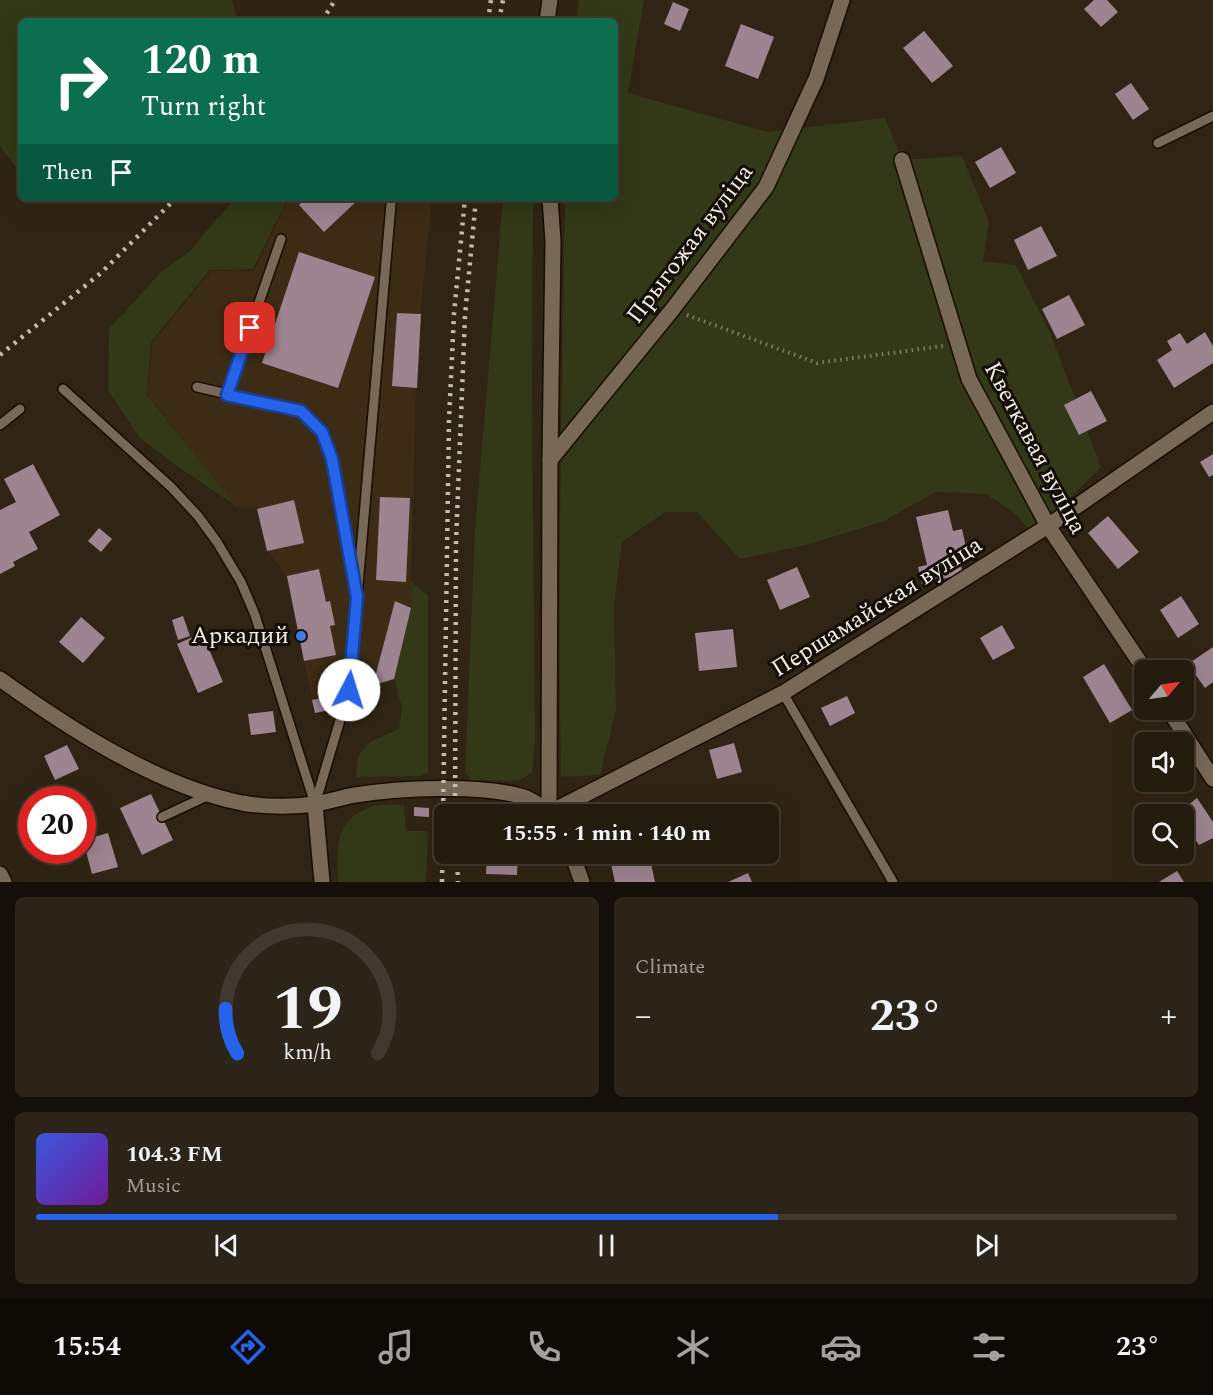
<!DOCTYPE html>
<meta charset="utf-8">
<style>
:root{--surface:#241b0f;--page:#2c2418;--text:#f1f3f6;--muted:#a3a19e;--line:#41392f;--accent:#2563eb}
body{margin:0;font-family:Spectral,serif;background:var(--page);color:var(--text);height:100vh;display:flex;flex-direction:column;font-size:22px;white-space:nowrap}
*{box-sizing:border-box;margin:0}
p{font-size:20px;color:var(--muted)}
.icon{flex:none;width:33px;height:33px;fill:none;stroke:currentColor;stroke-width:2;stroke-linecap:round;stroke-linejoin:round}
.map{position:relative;height:882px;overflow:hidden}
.panel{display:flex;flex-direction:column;gap:15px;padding:15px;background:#140f08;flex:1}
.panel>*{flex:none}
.banner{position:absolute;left:18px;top:18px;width:600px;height:183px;border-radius:9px;box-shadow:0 6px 24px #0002,0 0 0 2px var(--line);background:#0b6e4f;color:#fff;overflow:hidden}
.needle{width:39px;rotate:61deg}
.tools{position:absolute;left:1134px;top:660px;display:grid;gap:12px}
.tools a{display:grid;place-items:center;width:60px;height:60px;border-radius:9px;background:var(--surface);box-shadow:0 6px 24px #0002,0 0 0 2px var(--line);font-size:30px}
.speed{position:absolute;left:18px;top:786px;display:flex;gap:12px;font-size:30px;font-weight:700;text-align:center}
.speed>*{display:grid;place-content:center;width:78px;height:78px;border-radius:50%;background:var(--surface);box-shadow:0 6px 24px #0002,0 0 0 2px var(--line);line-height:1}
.speed .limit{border:9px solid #d22;background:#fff;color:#111}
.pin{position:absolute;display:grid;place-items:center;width:51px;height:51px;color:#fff;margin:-26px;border-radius:12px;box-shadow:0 3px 9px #0006}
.me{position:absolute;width:66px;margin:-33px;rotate:5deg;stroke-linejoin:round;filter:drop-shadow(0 0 4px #0008)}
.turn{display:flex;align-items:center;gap:21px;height:126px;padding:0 24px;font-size:27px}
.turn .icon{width:78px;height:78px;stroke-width:2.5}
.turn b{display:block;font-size:42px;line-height:51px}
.then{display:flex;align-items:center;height:57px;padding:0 24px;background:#0003;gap:12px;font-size:22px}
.big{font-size:45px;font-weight:700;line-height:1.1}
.panel .widget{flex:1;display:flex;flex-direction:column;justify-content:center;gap:9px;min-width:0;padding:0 21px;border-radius:9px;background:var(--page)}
.panel .dial{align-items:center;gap:0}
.dial svg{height:156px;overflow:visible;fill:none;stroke:var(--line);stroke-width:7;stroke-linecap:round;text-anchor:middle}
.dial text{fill:var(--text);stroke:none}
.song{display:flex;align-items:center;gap:18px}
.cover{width:72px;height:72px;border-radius:9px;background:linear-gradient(135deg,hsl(230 70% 55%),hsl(280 70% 35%))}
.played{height:6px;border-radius:3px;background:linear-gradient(90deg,var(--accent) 65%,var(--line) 65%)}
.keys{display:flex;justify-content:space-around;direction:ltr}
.heat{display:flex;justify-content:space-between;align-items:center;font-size:33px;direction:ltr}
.panel .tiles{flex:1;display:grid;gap:15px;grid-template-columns:1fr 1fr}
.widget:last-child{grid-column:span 2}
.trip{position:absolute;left:434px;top:804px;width:345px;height:60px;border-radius:9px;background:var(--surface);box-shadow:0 6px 24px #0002,0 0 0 2px var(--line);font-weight:700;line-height:60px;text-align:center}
.tab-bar{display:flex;height:96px;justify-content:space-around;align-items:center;background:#0e0b06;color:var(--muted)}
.tab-bar .icon{width:42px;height:42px}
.tab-bar .active{color:var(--accent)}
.tab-bar b{font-size:27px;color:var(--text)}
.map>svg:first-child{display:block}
</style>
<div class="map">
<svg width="1213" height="882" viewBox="0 0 1213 882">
<rect width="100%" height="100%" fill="#302414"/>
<polygon fill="#3c2b15" points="292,198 432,198 420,314 416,388 411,581 413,607 393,681 312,699 286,576 268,551 258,507 235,507 148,395 152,343 211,271 254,271 287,202"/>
<g fill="#323818">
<polygon points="0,0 232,0 236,17 233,21 21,21 21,174 0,146"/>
<path d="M 579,0 L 644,0 L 628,93 L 768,132 L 885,118 L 902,160 L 962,156 L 989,222 L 983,261 L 1016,265 L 1051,335 L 1101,467 L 1064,504 L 1028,528 L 1016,514 L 986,494 L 936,492 L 884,521 L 806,545 L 740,559 L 697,512 L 665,512 L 622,542 L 614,606 L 616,711 L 600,775 L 561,777 C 557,584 562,391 565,198 L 615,198 L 615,21 L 576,21 Z"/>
<polygon points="235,198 290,198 286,202 253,269 210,270 151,342 147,395 236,506 174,464 139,437 108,390 109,329 161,272 189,252"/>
<polygon points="503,198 533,198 532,390 535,739 532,772 519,781 471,780 465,772 475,529"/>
<polygon points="411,582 428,595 428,772 421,776 356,777 358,756 370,742 399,729 402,707 394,679 411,608"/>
<path d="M 404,805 L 406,831 L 428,831 L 426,882 L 338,882 C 337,850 334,819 371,807 C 381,804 394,805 404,805 Z"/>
</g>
<g fill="#9c8490">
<polygon points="1094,0 1107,0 1118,12 1101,27 1084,9"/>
<polygon points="673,2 689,9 680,31 664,24"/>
<polygon points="741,24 774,37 758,79 725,66"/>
<polygon points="924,31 953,66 932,83 903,48"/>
<polygon points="1131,83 1149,109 1133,120 1115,94"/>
<polygon points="1001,147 1016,173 990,188 975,162"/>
<polygon points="306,198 360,198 324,232 299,205"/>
<polygon points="1041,226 1057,256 1028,270 1014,240"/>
<polygon points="299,252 375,277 338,388 262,363"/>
<polygon points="1069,295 1085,325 1057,339 1042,309"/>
<polygon points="397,313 421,314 417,388 392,386"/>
<polygon points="1205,332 1213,346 1213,363 1174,388 1157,360 1172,350 1167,341 1180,333 1187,344"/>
<polygon points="1091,391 1107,421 1079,435 1064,405"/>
<polygon points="1213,454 1213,475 1209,477 1200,462"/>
<polygon points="33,464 60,515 29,532 38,549 13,562 15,566 0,574 0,510 16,502 4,479"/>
<polygon points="380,497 410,498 406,582 376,580"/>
<polygon points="294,500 304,543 267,551 257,509"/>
<polygon points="948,510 953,531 962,529 966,547 957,549 963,574 922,584 918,567 927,565 916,517"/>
<polygon points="1108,516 1139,552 1118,569 1088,533"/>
<polygon points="99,528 112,539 101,552 88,541"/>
<polygon points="797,567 810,597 780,610 767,580"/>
<polygon points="319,569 326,602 330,601 335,625 330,626 336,655 304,661 287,576"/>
<polygon points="1181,596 1199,624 1178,638 1160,610"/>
<polygon points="395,601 411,608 394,679 373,685"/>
<polygon points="183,616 190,636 178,640 172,620"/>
<polygon points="81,617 105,638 83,663 59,642"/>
<polygon points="1002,625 1015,648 993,660 980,638"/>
<polygon points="733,629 737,667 699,671 695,633"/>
<polygon points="202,633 223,682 198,693 177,644"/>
<polygon points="1213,647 1213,682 1205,688 1188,664"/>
<polygon points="1104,664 1132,710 1110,723 1083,677"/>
<polygon points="332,696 335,709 315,713 312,700"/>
<polygon points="847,696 855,713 830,726 821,708"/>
<polygon points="273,711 276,732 251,735 248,714"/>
<polygon points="734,743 742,772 717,779 709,750"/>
<polygon points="67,745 79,769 55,780 44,756"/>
<polygon points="151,794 173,840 142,855 120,808"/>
<polygon points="1197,798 1213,822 1213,838 1199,845 1184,823 1184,814 1177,814"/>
<polygon points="414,807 429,808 429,817 414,816"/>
<polygon points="108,833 118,867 92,874 83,840"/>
<polygon points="487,854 518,854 517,875 486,874"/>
<polygon points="617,854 649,854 655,882 615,882 609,855"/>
<polygon points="1177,871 1184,882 1159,882"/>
<polygon points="748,873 752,882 728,882"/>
</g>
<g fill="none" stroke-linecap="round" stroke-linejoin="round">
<g stroke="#180d01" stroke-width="12">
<g id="service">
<polyline points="1158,143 1213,116"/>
<polyline points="197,387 301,411 322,432 332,459 355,586"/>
<polyline points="63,389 171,487 198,516 217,542 241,582 255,615 315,804"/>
<polyline points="227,395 281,239"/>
<polyline points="0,425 20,409"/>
<polyline points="783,693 893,882"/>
<polyline points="315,804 349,690 391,204"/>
<polyline points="162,817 209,795"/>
</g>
</g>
<g stroke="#180d01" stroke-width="18">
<g id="minor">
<polyline points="547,21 550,0"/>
<polyline points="902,160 969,379 1048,526 1145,670"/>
<polyline points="550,198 553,241 550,460 549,813 783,693 1048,526 1213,412"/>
<polyline points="550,460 672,310 766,187 816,79 842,0"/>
<polyline points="1169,710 1213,779"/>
<polyline points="0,874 4,882"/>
</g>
</g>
<g stroke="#180d01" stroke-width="18">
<g id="tertiary">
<path d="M 0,679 C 70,729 157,786 242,803 C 265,807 292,807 315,804 C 329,802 342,797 355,795 C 399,788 482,784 524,797 C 534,801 542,807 550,814"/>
<polyline points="315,804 322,882"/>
<polyline points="572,854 582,882"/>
</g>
</g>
<polyline stroke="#867b6e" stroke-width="4" stroke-dasharray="1.5 4.5" stroke-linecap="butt" points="687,315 817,363 943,346"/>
<use href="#service" stroke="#786957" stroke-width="9"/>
<use href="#minor" stroke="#786957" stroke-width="15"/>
<use href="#tertiary" stroke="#786957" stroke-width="15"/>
<g stroke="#c4bbaf" stroke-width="4.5" stroke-dasharray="3 6" stroke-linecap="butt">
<polyline points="322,21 335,0"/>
<polyline points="488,21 491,0"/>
<polyline points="499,21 503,0"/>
<polyline points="0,355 101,273 176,198"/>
<polyline points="455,814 456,542 465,316 476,198"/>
<polyline points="457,854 458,882"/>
<polyline points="442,882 449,420 454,314 465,198"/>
</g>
</g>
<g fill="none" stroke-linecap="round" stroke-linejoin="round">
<g stroke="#184099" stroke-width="15">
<polyline id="route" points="250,328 227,395 301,411 322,432 332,459 357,597 349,690"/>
</g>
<use href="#route" stroke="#2563eb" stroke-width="10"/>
</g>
<circle fill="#3f7fe0" stroke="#140e08" stroke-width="2" cx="301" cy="636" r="6"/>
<g text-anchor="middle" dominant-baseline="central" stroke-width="6" stroke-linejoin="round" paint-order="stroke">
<g font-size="24" fill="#f5ece2" stroke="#140e08">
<text transform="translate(690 244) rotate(-53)">Прыгожая вуліца</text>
<text transform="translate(1035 448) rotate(62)">Кветкавая вуліца</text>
<text transform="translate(877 607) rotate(-32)">Першамайская вуліца</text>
</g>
<g font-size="24" fill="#f5ece2" stroke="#140e08" text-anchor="end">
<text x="289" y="636">Аркадий</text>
</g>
</g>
</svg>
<div class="tools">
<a><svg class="needle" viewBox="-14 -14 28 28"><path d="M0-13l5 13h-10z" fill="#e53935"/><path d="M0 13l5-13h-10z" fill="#a3a19e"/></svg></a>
<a><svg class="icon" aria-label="sound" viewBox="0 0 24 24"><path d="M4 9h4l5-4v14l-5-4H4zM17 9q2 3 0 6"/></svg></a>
<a><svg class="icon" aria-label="search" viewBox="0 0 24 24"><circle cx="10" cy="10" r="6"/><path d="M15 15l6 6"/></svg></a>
</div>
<div class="speed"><div class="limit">20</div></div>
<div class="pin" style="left:250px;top:328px;background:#d93025"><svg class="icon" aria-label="arrive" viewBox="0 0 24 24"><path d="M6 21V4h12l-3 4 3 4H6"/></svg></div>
<svg class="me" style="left:349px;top:690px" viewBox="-20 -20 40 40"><circle r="19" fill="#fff"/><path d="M0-13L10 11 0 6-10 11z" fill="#2563eb"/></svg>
<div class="trip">15:55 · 1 min · 140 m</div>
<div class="banner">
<div class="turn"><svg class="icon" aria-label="right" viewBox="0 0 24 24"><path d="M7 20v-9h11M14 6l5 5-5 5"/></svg><div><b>120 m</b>Turn right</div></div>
<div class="then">Then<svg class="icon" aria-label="arrive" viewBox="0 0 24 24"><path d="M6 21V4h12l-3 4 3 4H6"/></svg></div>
</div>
</div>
<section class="panel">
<div class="tiles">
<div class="widget dial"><svg viewBox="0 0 100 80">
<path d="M14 69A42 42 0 1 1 86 69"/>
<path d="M14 69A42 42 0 0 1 8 46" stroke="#2563eb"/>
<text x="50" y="56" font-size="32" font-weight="700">19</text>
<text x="50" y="72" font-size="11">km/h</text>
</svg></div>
<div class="widget"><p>Climate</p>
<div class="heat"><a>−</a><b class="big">23°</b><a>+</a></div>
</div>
<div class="widget">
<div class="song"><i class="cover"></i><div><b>104.3 FM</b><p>Music</p></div></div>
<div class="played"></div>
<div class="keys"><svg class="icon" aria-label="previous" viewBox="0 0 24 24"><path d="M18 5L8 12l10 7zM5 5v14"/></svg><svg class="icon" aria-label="pause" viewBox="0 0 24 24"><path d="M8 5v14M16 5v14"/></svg><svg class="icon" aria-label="next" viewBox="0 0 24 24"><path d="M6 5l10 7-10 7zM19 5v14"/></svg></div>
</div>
</div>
</section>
<nav class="tab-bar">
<b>15:54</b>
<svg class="icon active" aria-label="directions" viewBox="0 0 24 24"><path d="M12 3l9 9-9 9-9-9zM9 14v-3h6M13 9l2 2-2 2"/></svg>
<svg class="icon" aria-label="music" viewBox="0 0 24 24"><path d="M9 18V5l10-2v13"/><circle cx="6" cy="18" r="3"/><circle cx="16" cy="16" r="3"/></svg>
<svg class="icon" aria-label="phone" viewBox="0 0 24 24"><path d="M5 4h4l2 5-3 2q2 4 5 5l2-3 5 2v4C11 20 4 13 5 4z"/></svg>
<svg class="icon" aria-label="climate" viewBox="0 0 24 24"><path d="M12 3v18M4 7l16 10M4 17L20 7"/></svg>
<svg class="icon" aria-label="car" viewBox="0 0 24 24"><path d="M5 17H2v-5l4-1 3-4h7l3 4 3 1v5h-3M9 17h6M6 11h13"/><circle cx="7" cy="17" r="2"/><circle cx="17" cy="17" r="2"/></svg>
<svg class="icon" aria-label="filters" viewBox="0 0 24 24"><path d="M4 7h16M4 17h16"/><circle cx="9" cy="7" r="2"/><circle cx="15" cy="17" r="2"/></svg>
<b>23°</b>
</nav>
